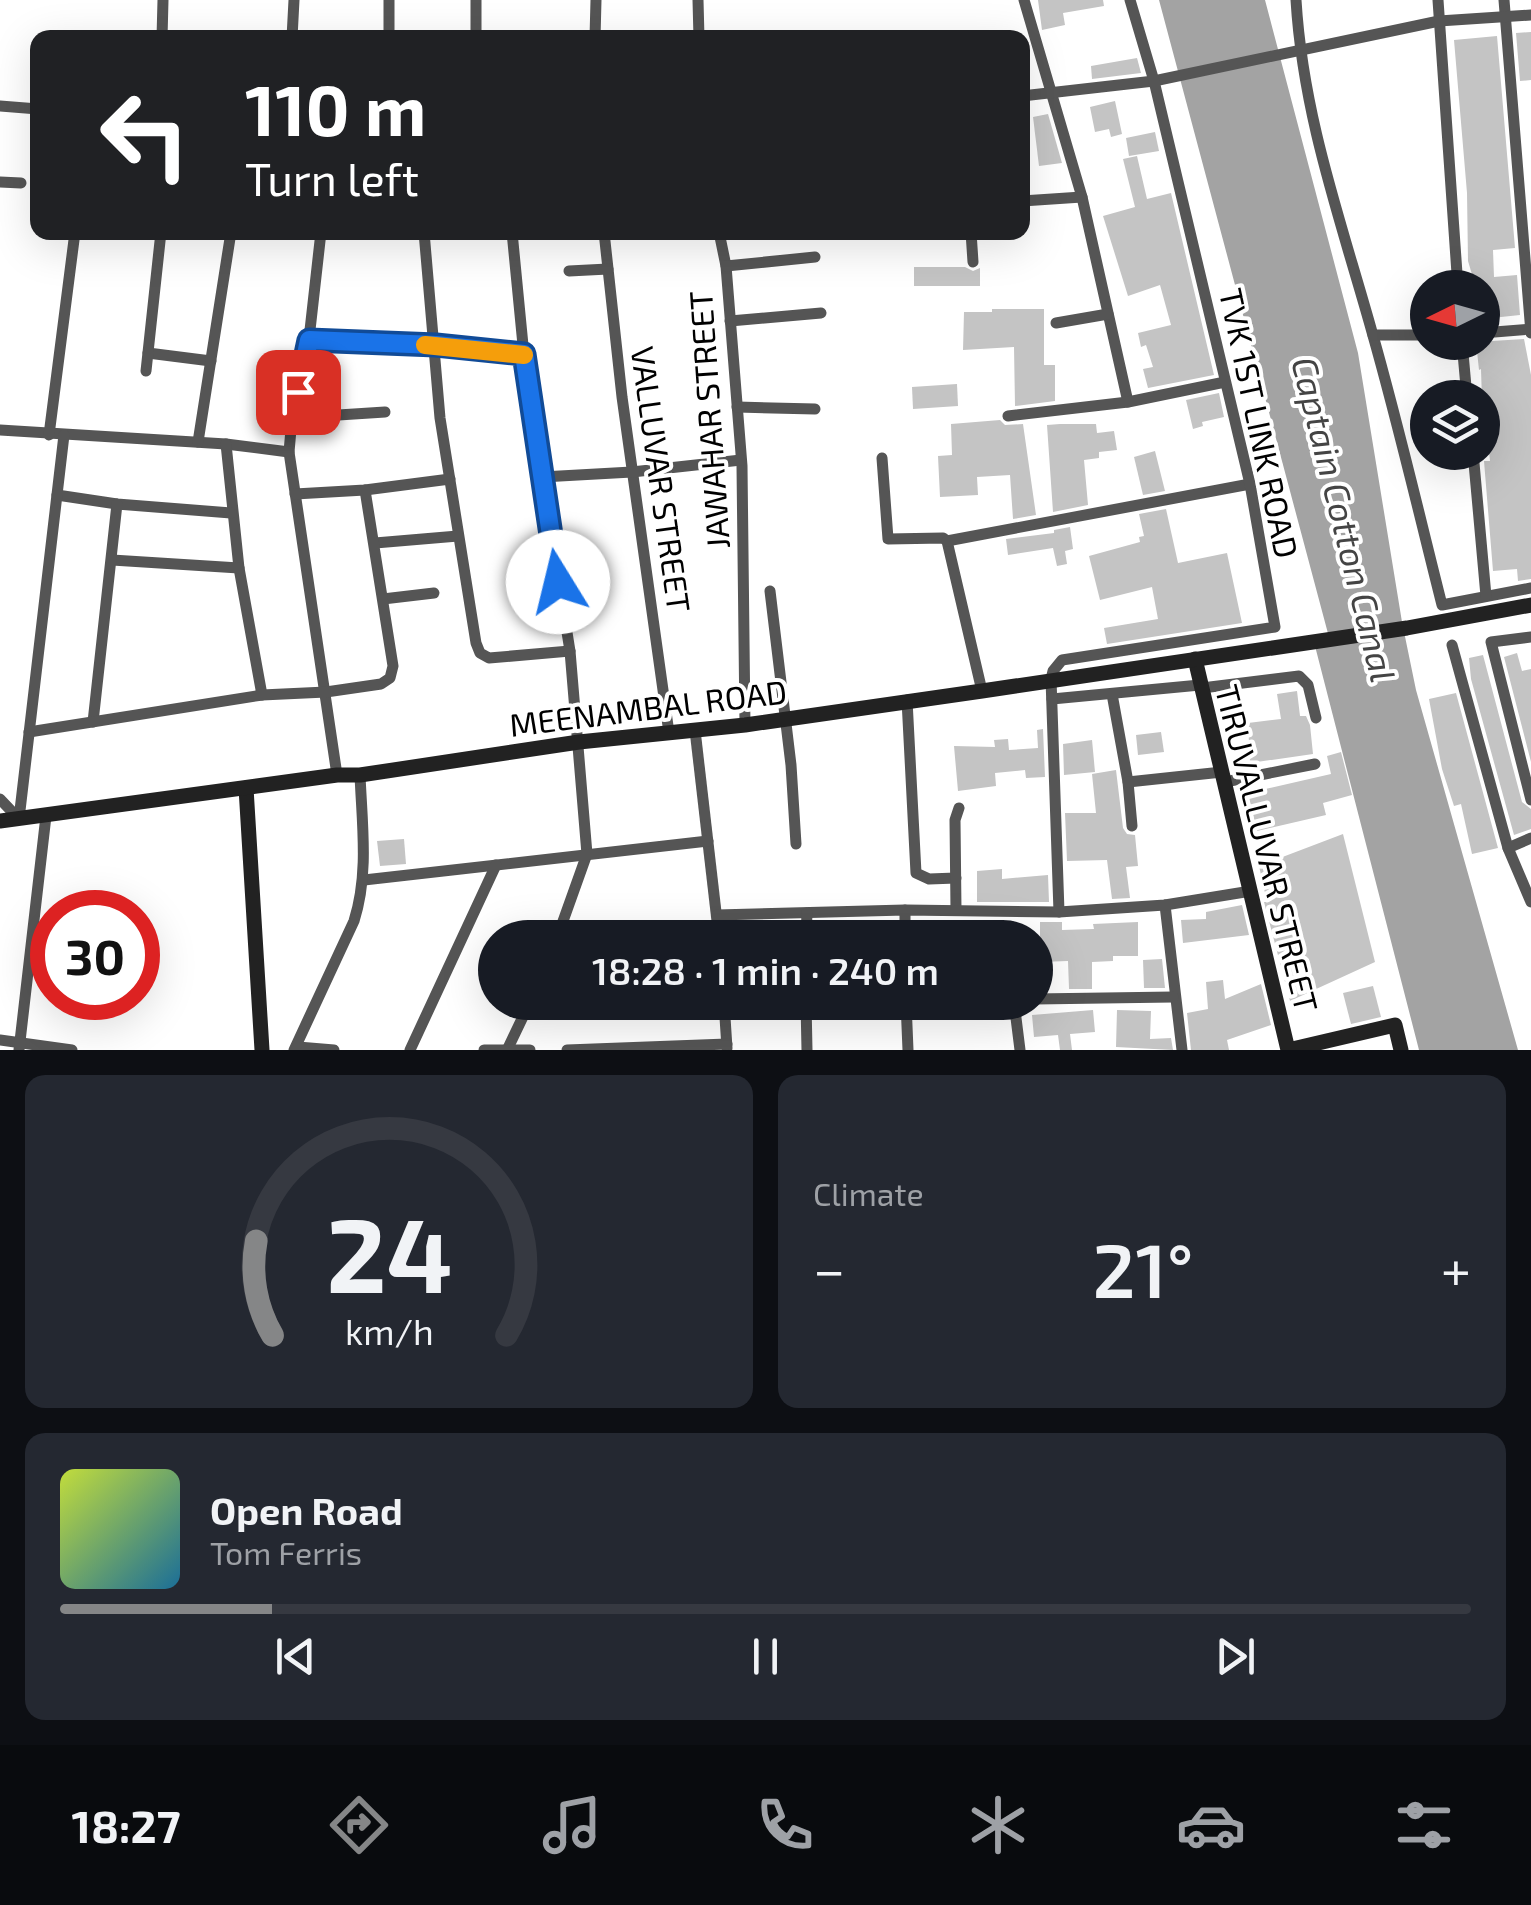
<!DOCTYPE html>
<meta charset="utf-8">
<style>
:root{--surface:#171b24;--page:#242831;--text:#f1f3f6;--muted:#9ea1a6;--line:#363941;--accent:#858687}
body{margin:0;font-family:"Exo 2",sans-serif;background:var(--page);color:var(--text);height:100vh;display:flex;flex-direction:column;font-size:38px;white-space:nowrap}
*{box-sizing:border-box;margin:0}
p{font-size:32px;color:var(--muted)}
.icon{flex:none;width:55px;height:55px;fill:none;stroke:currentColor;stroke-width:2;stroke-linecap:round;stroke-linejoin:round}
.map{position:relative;height:1050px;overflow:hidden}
.drawer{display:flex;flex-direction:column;gap:25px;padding:25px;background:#0d0f14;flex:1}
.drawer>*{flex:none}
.guide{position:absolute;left:30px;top:30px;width:1000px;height:210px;border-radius:20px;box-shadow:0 10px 40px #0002;background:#202124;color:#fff;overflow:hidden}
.needle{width:65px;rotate:265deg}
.buttons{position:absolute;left:1410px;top:270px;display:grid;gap:20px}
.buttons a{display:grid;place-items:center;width:90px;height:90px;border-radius:50%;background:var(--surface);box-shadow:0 10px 40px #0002;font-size:50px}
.speed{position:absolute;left:30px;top:890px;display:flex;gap:20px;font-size:50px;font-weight:700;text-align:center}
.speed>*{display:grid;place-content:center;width:130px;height:130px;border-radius:50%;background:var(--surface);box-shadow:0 10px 40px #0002;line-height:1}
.speed .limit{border:15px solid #d22;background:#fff;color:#111}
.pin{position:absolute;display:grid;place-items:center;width:85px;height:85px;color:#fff;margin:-42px;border-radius:20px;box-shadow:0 5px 15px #0006}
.me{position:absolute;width:110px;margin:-55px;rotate:351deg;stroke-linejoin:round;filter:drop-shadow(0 0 8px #0008)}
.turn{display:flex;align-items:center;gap:35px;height:210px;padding:0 50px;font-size:45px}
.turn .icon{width:130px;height:130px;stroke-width:2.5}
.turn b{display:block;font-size:70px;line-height:85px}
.big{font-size:75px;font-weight:600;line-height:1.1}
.drawer .widget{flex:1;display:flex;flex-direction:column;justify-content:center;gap:15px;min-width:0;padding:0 35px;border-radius:20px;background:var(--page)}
.drawer .dial{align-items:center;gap:0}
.dial svg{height:260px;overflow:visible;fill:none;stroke:var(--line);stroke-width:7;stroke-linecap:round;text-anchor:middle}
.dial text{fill:var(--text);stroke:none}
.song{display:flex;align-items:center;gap:30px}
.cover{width:120px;height:120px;border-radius:15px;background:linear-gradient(135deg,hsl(70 70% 55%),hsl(200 70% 35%))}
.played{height:10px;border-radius:5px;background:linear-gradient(90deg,var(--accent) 15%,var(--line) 15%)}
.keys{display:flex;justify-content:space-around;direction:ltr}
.heat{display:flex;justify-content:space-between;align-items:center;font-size:55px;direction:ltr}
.drawer .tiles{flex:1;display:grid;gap:25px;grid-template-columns:1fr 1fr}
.widget:last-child{grid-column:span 2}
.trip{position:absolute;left:478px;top:920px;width:575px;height:100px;border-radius:50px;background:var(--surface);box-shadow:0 10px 40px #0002;font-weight:600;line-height:100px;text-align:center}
.tab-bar{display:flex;height:160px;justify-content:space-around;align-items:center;background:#090b0e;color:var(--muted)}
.tab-bar .icon{width:70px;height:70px}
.tab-bar .active{color:var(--accent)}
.tab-bar b{font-size:45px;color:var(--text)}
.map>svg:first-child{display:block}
</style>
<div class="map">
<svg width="1531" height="1050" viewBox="0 0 1531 1050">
<rect width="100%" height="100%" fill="#fff"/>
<polygon fill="#a3a3a3" points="1159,0 1265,0 1358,353 1402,622 1416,690 1518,1050 1419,1050 1315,646 1330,641"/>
<g fill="#c4c4c4">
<polygon points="1038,0 1103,0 1104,6 1063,13 1065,25 1042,30"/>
<polygon points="1531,32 1531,80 1520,81 1516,33"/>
<polygon points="1497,36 1515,248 1493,250 1494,277 1517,275 1520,315 1482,319 1482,288 1476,288 1468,261 1467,193 1454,40"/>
<polygon points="1137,58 1141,73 1092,79 1091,66"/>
<polygon points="1115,101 1122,134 1111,137 1109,129 1095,132 1090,107"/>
<polygon points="1048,114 1062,163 1039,166 1033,117"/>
<polygon points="1155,132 1159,151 1129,156 1126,138"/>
<polygon points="1137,156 1147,199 1171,193 1214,375 1148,388 1143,369 1153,367 1146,345 1141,347 1138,333 1171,325 1160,285 1128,296 1103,216 1135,207 1123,159"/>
<polygon points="914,267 965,267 973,271 980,268 980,286 914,286"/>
<polygon points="992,309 1044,309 1044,365 1055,365 1055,401 1015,406 1014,347 963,350 964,312 992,312"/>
<polygon points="1524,339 1531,375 1531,579 1518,581 1517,569 1493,571 1484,461 1490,461 1487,431 1483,431 1481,369 1479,370 1476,342"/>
<polygon points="957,384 958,406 913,409 912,387"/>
<polygon points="1219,393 1224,417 1202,422 1203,426 1193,429 1186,400"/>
<polygon points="1000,420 1005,425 1023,424 1036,515 1013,519 1010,475 977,477 978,495 940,497 938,456 952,455 951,424"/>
<polygon points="1060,424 1096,424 1097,433 1114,431 1117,450 1099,452 1099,458 1084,460 1088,505 1053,512 1047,425"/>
<polygon points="1155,451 1165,491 1143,495 1134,457"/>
<polygon points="1166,509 1178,563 1227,553 1242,623 1107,644 1104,628 1158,619 1152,587 1100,600 1089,556 1140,542 1139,537 1144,536 1139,514"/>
<polygon points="1070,527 1073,549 1065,551 1067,564 1057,566 1053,548 1008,555 1006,539 1054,533 1054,530"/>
<polygon points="1517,653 1522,671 1531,669 1531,762 1504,657"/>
<polygon points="1483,655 1522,802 1531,809 1531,829 1514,835 1471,679 1469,658"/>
<polygon points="1297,691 1300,716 1306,716 1310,725 1313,754 1250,763 1248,723 1281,719 1277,694"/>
<polygon points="1456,693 1498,848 1472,854 1461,804 1454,806 1442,769 1429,699"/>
<polygon points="1043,729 1045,777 1026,778 1025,770 995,773 996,786 958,791 954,746 995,747 994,740 1008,739 1009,750 1038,748 1037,730"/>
<polygon points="1161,732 1164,752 1138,755 1136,735"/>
<polygon points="1092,740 1095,772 1064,775 1063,744"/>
<polygon points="1341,752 1352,795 1323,803 1326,815 1257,831 1248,793 1331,774 1327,756"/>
<polygon points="1116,770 1123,828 1127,834 1135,835 1138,866 1126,867 1130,898 1112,899 1107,860 1067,861 1065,813 1096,813 1092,774"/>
<polygon points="1343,834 1375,962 1290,1001 1264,902 1267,902 1259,866"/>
<polygon points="404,839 406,864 380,866 377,841"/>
<polygon points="1002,869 1002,879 1048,875 1049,902 977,902 977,871"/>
<polygon points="1242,905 1249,935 1183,943 1181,920 1206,919 1206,912"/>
<polygon points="978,921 1014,921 1014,938 963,938 963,922"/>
<polygon points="1040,922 1062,922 1062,930 1094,929 1093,924 1138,922 1138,956 1113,956 1113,961 1092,962 1092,989 1069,989 1068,961 1040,962"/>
<polygon points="1162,959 1165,988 1144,988 1143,960"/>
<polygon points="1223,980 1225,999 1261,984 1271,1025 1227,1040 1229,1050 1191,1050 1187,1013 1208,1009 1206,982"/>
<polygon points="1373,986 1381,1017 1351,1024 1343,993"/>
<polygon points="1093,1010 1095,1032 1070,1034 1072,1050 1060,1050 1058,1035 1034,1037 1032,1015"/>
<polygon points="1117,1010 1151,1011 1150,1039 1171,1038 1173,1050 1116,1047"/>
</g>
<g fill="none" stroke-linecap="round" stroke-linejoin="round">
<g stroke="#555" stroke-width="11">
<polyline points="476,0 476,38"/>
<polyline points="698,0 699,38"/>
<polyline points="1024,0 1082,197 1128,402"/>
<path d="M 1296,0 C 1303,117 1341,221 1372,332 C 1398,423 1419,514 1442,605 L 1531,588"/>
<polyline points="1438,0 1458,288"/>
<polyline points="1504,0 1531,333"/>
<polyline points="162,38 163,0"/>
<polyline points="292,38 294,0"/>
<polyline points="389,38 389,0"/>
<polyline points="595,38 596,0"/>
<polyline points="1022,96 1154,81 1439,21 1531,15"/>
<polyline points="0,106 38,109"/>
<polyline points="0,182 21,183"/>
<polyline points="1022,201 1082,197"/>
<polyline points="321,232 309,339 292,418 289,452 337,775"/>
<polyline points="424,232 440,418 476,643 480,653 489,658 570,651"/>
<polyline points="512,232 526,376 570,651 587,854 557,938"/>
<polyline points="604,232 622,397 669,733"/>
<polyline points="719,232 726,266 742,466 745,725"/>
<polyline points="971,232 973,262"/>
<polyline points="726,266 815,257"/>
<polyline points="569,271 608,269"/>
<polyline points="730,321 821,313"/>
<polyline points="1056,323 1108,314"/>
<polyline points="1482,333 1531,329"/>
<polyline points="1373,335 1428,335"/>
<polyline points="309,339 435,345 524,354"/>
<polyline points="1462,342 1467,398"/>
<polyline points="148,353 211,361"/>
<polyline points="146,371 161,232"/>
<polyline points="737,407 815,409"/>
<polyline points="1008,416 1128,402 1225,382"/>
<polyline points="292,418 385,412"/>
<polyline points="0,430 226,444 289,452"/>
<polyline points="49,435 75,232"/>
<polyline points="198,442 231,232"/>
<polyline points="226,444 239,568 262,695"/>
<polyline points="1473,452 1486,596"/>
<polyline points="882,458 888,539 943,538 947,541 982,691"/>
<polyline points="542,477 632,472 741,460"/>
<polyline points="295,494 365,490 450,479"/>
<polyline points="57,495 117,504 231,513"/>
<polyline points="947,541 1250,484"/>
<polyline points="375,543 458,536"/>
<polyline points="112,560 239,568"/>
<polyline points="770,591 791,765 796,844"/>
<polyline points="383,599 434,593"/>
<polyline points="1531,637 1491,642 1531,800"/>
<polyline points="1452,645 1508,848 1531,902"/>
<polyline points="1202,688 1299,676 1308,685 1316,718"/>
<polyline points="1112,694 1128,782 1132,826"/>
<polyline points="1052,699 1200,685"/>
<polyline points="907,700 916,873 929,879 956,878"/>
<polyline points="93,722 117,504"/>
<polyline points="695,730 719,938"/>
<polyline points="29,732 262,695 326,692 381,684 390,678 393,666 365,490"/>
<polyline points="1128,782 1222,772"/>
<polyline points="1225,782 1315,764"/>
<polyline points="0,799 19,819"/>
<polyline points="19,819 64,435"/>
<polyline points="1508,848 1531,838"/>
<polyline points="364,880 708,841"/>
<polyline points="1165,905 1182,1050"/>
<polyline points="905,910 905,938"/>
<polyline points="956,910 955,820 959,808"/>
<polyline points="1059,912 1051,679 1053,671 1062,660 1275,627 1250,484 1154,81 1130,0"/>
<polyline points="717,915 905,910 1059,912 1165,905 1251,891"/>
<polyline points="806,938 807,913"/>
<polyline points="1035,999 1173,997"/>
<polyline points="724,1002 727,1048"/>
<polyline points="806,1002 807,1050"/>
<polyline points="835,1002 850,1003"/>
<polyline points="906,1002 908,1050"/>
<polyline points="1014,1002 1020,1050"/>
<polyline points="0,1040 72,1050"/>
<polyline points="298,1047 334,1050"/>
<polyline points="508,1048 530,1002"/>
<polyline points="19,1050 46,816"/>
<path d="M 294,1050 L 354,921 C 369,874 362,824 360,775"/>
<polyline points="410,1050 496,865"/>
<polyline points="484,1050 530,1050"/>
<polyline points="567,1050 727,1044"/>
</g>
<g stroke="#222" stroke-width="15">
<polyline points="1195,659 1288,1050 1395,1025 1401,1050"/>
<polyline points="246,788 262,1050"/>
<polyline points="0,821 337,775 360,775 579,742 745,725 982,691 1407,628 1531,605"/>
</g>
</g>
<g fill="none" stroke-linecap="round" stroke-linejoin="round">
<g stroke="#114b97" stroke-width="25">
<polyline id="route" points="298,392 309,340 436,345 524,354 558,582"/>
</g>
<use href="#route" stroke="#1a73e8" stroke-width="18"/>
<polyline stroke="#f59e0b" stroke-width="18" points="425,345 524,355"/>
</g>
<g text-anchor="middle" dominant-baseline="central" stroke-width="8" stroke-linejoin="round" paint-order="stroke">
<g font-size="32" fill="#000" stroke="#fff">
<text transform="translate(708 420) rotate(-94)">JAWAHAR STREET</text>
<text transform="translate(1260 423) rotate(78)">TVK 1ST LINK ROAD</text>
<text transform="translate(662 479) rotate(82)">VALLUVAR STREET</text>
<text transform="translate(648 707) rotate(-7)">MEENAMBAL ROAD</text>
<text transform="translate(1268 848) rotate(76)">TIRUVALLUVAR STREET</text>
</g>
<g font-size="35" font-style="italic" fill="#444" stroke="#fff">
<text transform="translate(1345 519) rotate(76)">Captain Cotton Canal</text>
</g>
</g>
</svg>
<div class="buttons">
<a><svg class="needle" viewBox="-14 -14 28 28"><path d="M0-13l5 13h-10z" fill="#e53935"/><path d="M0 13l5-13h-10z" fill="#9ea1a6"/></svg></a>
<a><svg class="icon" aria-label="layers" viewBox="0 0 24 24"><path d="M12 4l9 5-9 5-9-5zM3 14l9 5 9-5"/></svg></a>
</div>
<div class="speed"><div class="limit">30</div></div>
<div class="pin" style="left:298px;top:392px;background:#d93025"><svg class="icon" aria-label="arrive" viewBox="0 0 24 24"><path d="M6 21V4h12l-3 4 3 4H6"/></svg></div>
<svg class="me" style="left:558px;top:582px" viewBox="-20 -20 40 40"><circle r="19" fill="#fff"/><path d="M0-13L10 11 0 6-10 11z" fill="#1a73e8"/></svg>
<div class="trip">18:28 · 1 min · 240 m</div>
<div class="guide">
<div class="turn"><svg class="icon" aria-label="left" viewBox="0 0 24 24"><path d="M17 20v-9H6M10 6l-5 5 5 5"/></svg><div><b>110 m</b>Turn left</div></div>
</div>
</div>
<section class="drawer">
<div class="tiles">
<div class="widget dial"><svg viewBox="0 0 100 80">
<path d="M14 69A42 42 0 1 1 86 69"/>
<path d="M14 69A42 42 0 0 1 9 40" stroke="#858687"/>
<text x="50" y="56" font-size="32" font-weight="700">24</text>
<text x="50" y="72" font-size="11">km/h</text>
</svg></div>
<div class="widget"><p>Climate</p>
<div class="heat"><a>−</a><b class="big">21°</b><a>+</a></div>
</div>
<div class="widget">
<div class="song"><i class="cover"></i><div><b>Open Road</b><p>Tom Ferris</p></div></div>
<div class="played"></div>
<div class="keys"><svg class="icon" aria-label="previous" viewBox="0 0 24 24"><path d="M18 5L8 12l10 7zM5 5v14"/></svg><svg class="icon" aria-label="pause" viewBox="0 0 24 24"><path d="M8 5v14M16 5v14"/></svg><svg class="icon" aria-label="next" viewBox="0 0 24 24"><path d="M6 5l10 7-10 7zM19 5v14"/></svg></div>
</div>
</div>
</section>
<nav class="tab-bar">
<b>18:27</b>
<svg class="icon active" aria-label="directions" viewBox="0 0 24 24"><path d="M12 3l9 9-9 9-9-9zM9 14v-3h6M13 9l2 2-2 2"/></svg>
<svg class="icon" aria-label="music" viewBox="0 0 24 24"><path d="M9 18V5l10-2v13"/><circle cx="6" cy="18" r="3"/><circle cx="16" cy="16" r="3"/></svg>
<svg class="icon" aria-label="phone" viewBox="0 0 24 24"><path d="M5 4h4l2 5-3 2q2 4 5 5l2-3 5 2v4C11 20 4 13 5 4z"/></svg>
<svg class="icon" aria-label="climate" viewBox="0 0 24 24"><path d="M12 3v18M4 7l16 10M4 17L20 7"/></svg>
<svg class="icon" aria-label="car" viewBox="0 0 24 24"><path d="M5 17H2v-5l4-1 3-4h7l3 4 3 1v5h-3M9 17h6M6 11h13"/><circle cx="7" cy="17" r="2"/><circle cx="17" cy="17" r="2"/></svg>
<svg class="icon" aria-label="filters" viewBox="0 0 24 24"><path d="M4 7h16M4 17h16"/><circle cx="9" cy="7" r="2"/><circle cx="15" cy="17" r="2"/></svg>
</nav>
